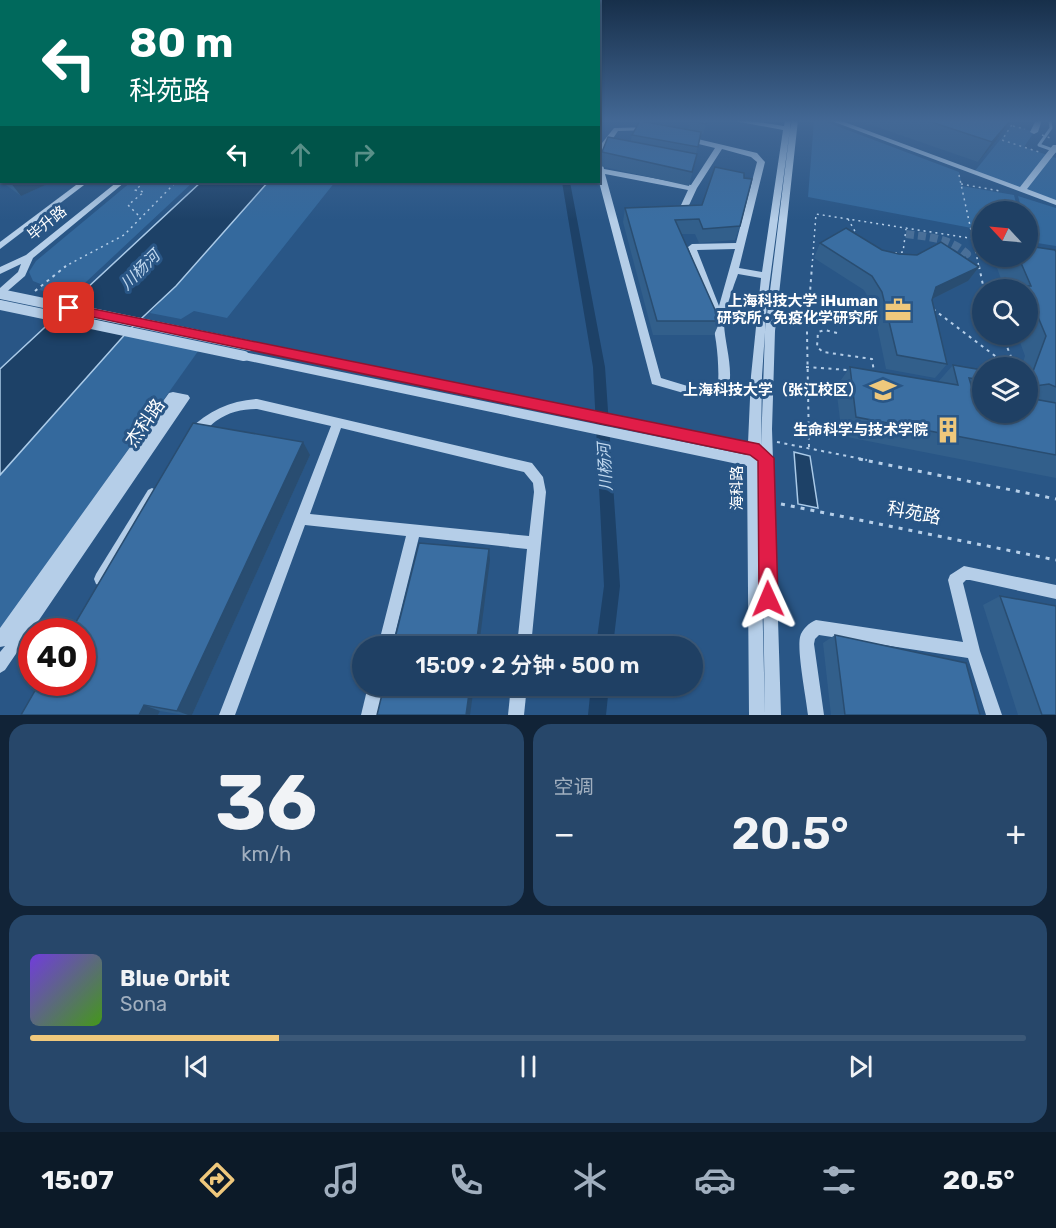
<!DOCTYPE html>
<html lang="zh">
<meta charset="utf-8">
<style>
:root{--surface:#1f4064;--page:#27476a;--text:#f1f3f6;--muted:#a1afbf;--line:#3c5978;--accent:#efc87c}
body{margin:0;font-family:Rubik,"Noto Sans SC",sans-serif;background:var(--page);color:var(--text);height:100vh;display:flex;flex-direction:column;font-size:22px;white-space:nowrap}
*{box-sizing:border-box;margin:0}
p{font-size:20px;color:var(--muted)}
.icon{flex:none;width:33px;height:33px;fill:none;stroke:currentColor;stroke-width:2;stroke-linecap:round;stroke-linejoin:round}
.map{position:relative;height:715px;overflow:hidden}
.details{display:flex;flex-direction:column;gap:9px;padding:9px;background:#112337;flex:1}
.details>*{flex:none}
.hud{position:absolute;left:0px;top:0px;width:600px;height:183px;box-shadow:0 2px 4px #0004,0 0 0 2px var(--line);background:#00695c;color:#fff;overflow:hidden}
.needle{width:39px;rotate:296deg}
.fabs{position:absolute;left:972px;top:201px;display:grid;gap:12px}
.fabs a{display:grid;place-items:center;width:66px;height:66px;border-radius:50%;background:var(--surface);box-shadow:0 2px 4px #0004,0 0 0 2px var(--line);font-size:30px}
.speed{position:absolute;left:18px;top:618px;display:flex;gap:12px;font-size:30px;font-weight:700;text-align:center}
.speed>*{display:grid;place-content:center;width:78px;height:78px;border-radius:50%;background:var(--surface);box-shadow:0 2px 4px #0004,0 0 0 2px var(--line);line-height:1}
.speed .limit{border:9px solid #d22;background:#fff;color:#111}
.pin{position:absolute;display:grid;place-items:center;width:51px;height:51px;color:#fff;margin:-26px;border-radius:12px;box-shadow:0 3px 9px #0006}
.me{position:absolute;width:66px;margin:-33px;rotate:359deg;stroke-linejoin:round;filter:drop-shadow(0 0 4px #0008)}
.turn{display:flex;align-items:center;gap:21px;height:126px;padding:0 30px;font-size:27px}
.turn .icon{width:78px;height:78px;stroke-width:2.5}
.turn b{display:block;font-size:42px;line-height:51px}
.lanes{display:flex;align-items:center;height:57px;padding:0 30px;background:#0003;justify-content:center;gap:30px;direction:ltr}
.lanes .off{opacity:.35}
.big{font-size:45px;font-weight:600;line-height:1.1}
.details .tile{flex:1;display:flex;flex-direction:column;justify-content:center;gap:9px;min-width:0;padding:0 21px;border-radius:18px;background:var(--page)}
.details .dial{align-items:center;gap:0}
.dial b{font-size:78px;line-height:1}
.song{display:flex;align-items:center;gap:18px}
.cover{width:72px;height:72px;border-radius:9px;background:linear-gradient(135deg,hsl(260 70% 55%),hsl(100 70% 35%))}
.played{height:6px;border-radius:3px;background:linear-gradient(90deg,var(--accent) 25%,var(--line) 25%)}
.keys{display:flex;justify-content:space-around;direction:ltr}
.heat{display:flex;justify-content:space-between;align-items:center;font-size:33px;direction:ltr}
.details .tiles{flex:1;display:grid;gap:9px;grid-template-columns:1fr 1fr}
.tile:last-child{grid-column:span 2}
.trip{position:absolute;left:352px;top:636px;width:351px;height:60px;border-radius:30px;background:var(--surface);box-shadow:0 2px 4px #0004,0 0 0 2px var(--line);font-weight:600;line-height:60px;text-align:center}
.tabs{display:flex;height:96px;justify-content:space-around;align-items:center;background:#0c1a28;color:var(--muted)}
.tabs .icon{width:42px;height:42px}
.tabs .current{color:var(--accent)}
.tabs b{font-size:27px;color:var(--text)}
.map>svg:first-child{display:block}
</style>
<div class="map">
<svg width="1056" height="715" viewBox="0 0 1056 715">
<rect width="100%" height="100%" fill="#295686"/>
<g fill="#34699d">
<polygon points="814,120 821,120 959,172 962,186 1014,195 1018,211 982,212 982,230 808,197"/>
<polygon points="1012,125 1034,132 1024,147 1056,158 1056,203 974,172"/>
<polygon points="131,182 193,182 71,296 39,290 43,285 33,281 29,272 36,261"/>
<polygon points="268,182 335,182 227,318 194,311 181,319 150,313"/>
<polygon points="1018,196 1056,208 1056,246 1031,242 1028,212 1022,211"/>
<polygon points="128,331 201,347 0,630 0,473"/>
</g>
<g fill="#1d4167" stroke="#aacae8" stroke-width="1.5">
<polygon points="201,182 268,182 176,286 128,331 0,475 0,369"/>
<polygon points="794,452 810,456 818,508 798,504"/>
</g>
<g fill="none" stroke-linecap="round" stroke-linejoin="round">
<polyline stroke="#aacae8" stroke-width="3" points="1050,120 1051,128 1039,145 1056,151"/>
<g fill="#1d4167" fill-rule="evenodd">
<polygon points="562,182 570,182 605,367 620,586 613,646 596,646 604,586 593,367"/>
<polygon points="591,686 609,686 606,715 588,715"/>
</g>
<path stroke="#496f98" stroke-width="8" stroke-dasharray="8 4" stroke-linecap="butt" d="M 906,234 C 929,237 950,238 967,254 L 953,263"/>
<g stroke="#b5cee8" stroke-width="1.5" stroke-dasharray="2 4" stroke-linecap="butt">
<polyline points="1015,120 1002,140 1039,152"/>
<polyline points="1013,126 1025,129"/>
<polyline points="1042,135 1053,139"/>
<polyline points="959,175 979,267"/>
<polyline points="961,184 1000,191"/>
<polyline points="138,215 128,205 144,192 135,190 145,182"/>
<polyline points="848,219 857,235"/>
<polyline points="895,253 903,252 906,229"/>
<polyline points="64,267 124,235 176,182"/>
<polyline points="812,267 816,214 982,240"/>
</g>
<g stroke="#b5cee8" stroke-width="2" stroke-dasharray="3 4.5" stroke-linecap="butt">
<polyline points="979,266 984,290"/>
<polyline points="35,291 66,266"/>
<polyline points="933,309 1011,368"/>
<polyline points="837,333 825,330 818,332 817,347 823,352 872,359 874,372"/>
<polyline points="1002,334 1013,362 1011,368"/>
<polyline points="806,367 848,370"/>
<polyline points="777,442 867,460"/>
<polyline points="809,447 807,332 812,266"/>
</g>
<g stroke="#b5cee8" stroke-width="3" stroke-dasharray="4 6" stroke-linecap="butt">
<polyline points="859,459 1056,499"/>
<polyline points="781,504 1056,560"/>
</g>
<g fill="#b5cee8" fill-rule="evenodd">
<path d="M 729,120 L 745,120 L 784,126 L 785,120 L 791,120 L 790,129 L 792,120 L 798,120 L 775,331 L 772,429 L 781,715 L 765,715 L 761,465 L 759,466 L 765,715 L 749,715 L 747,466 L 244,360 L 240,359 L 239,356 L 240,353 L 244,352 L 747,455 L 747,453 L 251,350 L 246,346 L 251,342 L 748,443 L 751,376 L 761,278 L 738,274 C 734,285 723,315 724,324 C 725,346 735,372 727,394 L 694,396 L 652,384 L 598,178 L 598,159 L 602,161 L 604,169 L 691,185 L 715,148 L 682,140 L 681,138 L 685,136 L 757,153 L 765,162 L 739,268 L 762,272 L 783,130 ZM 790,129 L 765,331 L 761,447 L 762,376 L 767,302 ZM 722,149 L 751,157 L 757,162 L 736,243 L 692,244 L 688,247 C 706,295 721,335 718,387 L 694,388 L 661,378 L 605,174 L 688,190 L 676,216 L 680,219 L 684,216 L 697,188 ZM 735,249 L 719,306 L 697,250 Z"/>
<polygon points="829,120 839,120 1020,187 1053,145 1056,145 1056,152 1027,189 1056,200 1056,205"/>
<polygon points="1036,120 1042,120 1038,132 1034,134 1030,132"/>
<polygon points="649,127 651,128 651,130 618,131 601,156 598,156 598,148 614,128"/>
<polygon points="80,182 88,182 0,249 0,242"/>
<polygon points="117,182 125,182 33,258 25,276 3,295 0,296 0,288 18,272 21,264 0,274 0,267 26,255"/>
<polygon points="173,392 188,395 190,398 188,401 5,670 0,673 0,652 5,646 0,647 0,628 169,393"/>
<path d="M 257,399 L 532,463 L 543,477 L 546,492 L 531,646 L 517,646 L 527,549 L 419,537 L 392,646 L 378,646 L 406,536 L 305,525 L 235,715 L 219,715 L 331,426 L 257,409 C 242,409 229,412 216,421 C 208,427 199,440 189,438 L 187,434 L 189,430 C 208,411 230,401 257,399 ZM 341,428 L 524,472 L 533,483 L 534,492 L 529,536 L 310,514 Z"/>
<polygon points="152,488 156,490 158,494 156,498 106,584 101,586 96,584 94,579 96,574 148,490"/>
<path d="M 964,566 L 1056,585 L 1056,599 L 970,580 L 966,580 L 963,583 L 980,651 L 1002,715 L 986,715 L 968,658 L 819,635 L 815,639 L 814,644 L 824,715 L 808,715 C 806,697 797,652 800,637 C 802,629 809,623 816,620 L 963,642 L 948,580 L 950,575 Z"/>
<polygon points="368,686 384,686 377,715 361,715"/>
<polygon points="511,686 527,686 524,715 508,715"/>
</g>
<g stroke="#b5cee8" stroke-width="10">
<polyline points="0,294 251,346"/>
<polyline points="0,305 244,356"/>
</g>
</g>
<g fill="#325f8b">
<polygon points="690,120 708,120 703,134 701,133 696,154 697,154 689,186 600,166 602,152 631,141 632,135 688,130"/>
<polygon points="857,120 1001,120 995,142 978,162"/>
<polygon points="2,182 52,182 21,196"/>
<polygon points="625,208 740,226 735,240 699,243 695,234 681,234 720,321 714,335 653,335 623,222"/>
<polygon points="820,243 882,250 899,254 979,267 968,281 932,299 932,300 947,364 935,378 886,369 873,306 864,290 814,258"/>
<polygon points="1056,252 1056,478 842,436 836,387 850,367 938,382 953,365 982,370 982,412 1028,412 1028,368 1021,368 1025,356 1017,334 1028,334 1028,290 1005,290 996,265 1002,256 1018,256"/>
<polygon points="310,455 192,715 184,715 160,711 158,715 21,715"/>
<polygon points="1000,596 1056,715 1018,715 983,605"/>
<polygon points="835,635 980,715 831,715 823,643"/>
</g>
<g fill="#294d71">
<polygon points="1009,122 995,142 978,162 992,142"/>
<polygon points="10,182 52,182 21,196"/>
<polygon points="979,267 968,281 926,302 936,287"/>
<polygon points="303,442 310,455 192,715 188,715 177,711"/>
<polygon points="489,549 490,560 479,646 476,646"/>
<polygon points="470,686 474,686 470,715 466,715"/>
<polygon points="144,705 160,711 158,715 139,715"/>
</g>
<g fill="#3a6ea2" stroke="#294d71" stroke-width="1.5">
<polygon points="0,120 2,120 2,176 0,175"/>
<polygon points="690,120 707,120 706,124 690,121"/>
<polygon points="925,120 1001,120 1009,122 992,142"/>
<polygon points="640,121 701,132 698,147 632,135"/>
<polygon points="608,137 697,154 692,172 602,152"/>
<polygon points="715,167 744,173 744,178 752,179 740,226 703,229 699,219 675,220 720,321 657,321 625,208 702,205"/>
<polygon points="846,228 882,250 899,254 917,255 941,242 979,267 936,287 932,300 947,364 897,355 882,292 872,276 820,243"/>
<polygon points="1028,246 1055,250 1056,252 1056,387 1049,384 1028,387 1028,375 1032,374 1046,336 1028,293 1028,290 1026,290 1024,286 1031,286 1018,256 1028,256"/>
<polygon points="953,365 982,370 982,380 969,378 972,388 982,390 982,412 1028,412 1028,398 1056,403 1056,455 856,417 850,367 958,385"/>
<polygon points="193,423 303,442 177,711 144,705 139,715 21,715 40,682 82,682 82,632 70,632"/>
<polygon points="419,543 489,549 476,646 393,646"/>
<polygon points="1000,596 1056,606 1056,715 1042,715"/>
<polygon points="835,635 966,663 980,715 845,715"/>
<polygon points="384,686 470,686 466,715 377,715"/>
</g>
<linearGradient id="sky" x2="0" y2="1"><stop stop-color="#172f4a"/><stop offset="0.55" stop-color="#436895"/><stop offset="1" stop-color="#436895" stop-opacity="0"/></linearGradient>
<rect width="1056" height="220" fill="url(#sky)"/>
<polygon fill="#e11d48" stroke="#92132f" stroke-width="1.5" points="69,304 759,444 774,458 778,599 775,605 768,608 762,605 759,599 758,461 750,455 64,311 64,305"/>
<defs>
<g id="office-bare" transform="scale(2.07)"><path d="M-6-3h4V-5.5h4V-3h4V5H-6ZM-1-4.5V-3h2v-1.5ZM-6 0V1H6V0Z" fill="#efc87c" stroke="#295686" stroke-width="2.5" paint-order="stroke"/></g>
<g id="university-bare" transform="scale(2.07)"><path d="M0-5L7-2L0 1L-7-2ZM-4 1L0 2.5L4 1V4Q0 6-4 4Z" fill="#efc87c" stroke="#295686" stroke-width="2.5" paint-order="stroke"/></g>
<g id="building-bare" transform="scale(2.07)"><path d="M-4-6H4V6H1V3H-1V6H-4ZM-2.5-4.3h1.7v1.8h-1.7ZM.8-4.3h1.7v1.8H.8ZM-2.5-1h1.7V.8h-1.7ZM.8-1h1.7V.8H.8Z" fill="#efc87c" stroke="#295686" stroke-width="2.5" paint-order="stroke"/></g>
</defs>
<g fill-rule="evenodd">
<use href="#office-bare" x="898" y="310"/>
<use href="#university-bare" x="883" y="390"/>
<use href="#building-bare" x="948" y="430"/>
</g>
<g text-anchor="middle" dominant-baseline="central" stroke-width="6" stroke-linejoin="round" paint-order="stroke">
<g font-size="15" fill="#fff" stroke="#295686">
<text transform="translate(47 223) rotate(-39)">毕升路</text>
<text transform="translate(737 488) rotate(-90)">海科路</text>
</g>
<g font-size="15" font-weight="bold" fill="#fff" stroke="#295686" text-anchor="end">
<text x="878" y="301">上海科技大学 iHuman<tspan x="878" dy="17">研究所 · 免疫化学研究所</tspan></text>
<text x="863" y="390">上海科技大学（张江校区）</text>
<text x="928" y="430">生命科学与技术学院</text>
</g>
<g font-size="16" font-style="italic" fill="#c0d8ef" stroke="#295686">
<text transform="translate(140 270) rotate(-45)">川杨河</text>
<text transform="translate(605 467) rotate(-93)">川杨河</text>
</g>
<g font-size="18" fill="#fff" stroke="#295686">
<text transform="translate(145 423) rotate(-55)">杰科路</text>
<text transform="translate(914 513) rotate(11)">科苑路</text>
</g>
</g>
</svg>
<div class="fabs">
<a><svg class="needle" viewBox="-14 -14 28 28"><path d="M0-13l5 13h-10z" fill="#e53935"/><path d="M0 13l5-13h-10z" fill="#a1afbf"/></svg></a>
<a><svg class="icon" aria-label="search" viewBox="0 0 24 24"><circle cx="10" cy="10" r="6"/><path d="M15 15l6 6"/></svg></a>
<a><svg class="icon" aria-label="layers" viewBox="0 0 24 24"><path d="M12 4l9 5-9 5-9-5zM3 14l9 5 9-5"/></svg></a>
</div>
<div class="speed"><div class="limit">40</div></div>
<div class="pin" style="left:69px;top:308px;background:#d93025"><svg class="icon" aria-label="arrive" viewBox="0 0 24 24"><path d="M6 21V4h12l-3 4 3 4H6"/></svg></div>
<svg class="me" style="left:768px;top:599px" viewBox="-20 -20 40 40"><path d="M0-17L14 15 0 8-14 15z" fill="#e11d48" stroke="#fff" stroke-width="4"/></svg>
<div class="trip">15:09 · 2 分钟 · 500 m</div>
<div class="hud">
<div class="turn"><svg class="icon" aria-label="left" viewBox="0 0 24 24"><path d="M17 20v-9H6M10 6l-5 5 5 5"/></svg><div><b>80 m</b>科苑路</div></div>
<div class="lanes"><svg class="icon" aria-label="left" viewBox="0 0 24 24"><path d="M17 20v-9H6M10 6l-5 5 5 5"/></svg><svg class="icon off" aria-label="ahead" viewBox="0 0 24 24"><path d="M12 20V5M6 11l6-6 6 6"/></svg><svg class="icon off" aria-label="right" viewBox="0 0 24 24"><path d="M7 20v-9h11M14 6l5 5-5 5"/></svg></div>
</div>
</div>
<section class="details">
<div class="tiles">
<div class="tile dial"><b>36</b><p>km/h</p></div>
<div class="tile"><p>空调</p>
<div class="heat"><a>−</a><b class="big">20.5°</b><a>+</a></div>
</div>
<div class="tile">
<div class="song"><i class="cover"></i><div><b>Blue Orbit</b><p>Sona</p></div></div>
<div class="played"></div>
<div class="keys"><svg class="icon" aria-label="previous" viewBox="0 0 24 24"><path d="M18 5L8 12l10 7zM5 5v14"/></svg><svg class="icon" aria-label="pause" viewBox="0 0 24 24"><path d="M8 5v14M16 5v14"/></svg><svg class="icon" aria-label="next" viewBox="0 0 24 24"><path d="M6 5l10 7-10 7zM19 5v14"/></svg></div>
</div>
</div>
</section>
<nav class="tabs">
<b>15:07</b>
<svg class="icon current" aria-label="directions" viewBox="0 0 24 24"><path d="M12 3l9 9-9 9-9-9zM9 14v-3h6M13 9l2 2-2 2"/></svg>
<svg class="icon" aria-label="music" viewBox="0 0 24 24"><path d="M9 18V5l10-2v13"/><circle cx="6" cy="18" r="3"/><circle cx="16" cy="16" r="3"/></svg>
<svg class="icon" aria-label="phone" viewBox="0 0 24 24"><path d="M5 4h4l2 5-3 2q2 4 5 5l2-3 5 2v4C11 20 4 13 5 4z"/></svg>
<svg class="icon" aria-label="climate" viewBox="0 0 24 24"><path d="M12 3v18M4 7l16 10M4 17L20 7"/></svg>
<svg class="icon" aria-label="car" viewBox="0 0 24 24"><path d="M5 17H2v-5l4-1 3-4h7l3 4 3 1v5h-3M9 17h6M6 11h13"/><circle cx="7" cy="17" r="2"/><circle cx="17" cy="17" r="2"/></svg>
<svg class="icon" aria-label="filters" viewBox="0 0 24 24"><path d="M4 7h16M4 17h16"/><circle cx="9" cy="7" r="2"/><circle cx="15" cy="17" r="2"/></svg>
<b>20.5°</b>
</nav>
